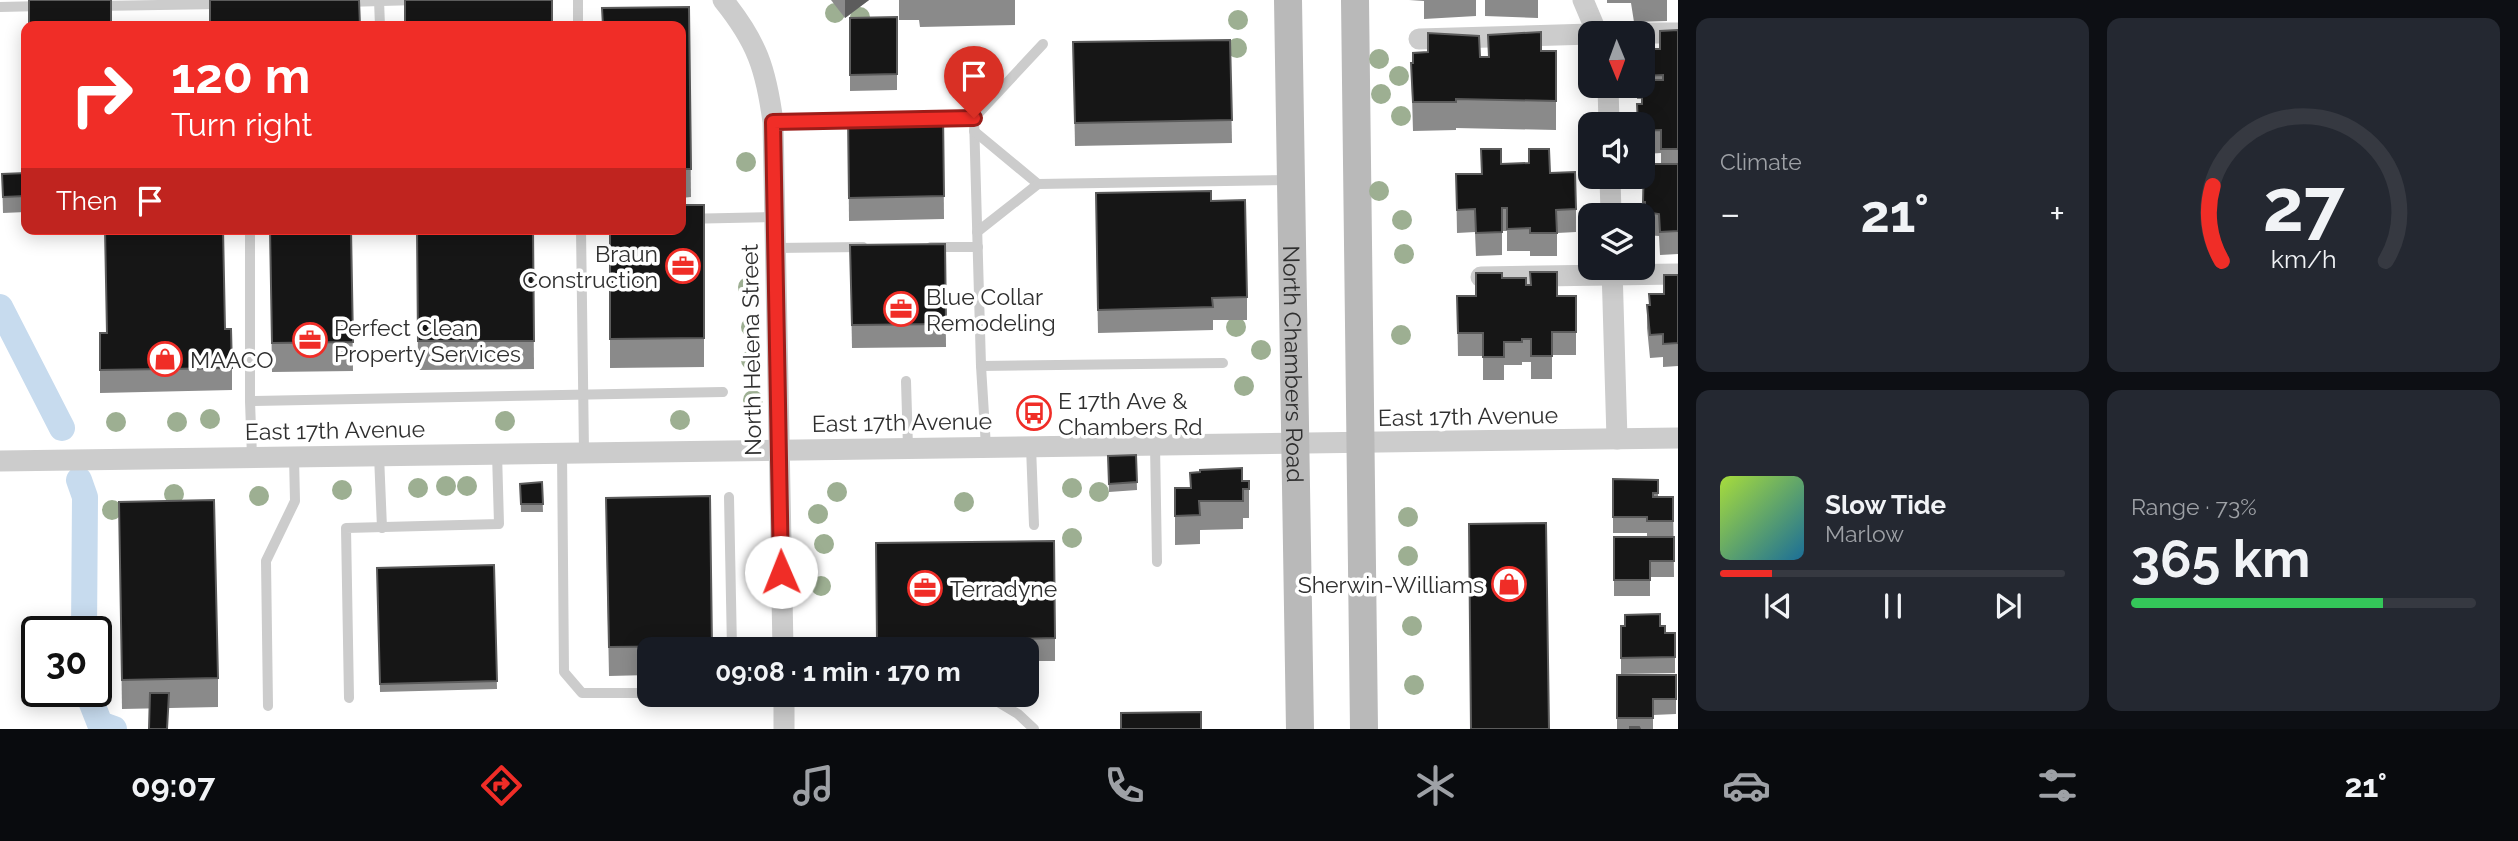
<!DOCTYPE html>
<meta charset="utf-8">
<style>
:root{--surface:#171b24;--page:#242831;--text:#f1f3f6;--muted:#9ea1a6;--line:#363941;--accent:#f02d27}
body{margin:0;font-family:Raleway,sans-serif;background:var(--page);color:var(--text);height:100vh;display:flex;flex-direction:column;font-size:26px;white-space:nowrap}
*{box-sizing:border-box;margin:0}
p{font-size:23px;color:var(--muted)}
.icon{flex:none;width:38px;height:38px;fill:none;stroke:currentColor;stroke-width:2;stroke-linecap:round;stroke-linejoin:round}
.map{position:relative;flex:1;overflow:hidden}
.panel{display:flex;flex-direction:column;gap:18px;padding:18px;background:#0d0f14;width:840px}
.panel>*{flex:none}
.guide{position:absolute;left:21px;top:21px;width:665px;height:214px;border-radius:14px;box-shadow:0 4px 18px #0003;background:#f02d27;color:#fff;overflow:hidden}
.needle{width:46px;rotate:179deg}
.fabs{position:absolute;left:1578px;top:21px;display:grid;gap:14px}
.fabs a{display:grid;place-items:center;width:77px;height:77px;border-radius:14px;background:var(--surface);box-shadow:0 4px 18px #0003;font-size:35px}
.speed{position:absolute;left:21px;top:616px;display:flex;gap:14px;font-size:35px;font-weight:700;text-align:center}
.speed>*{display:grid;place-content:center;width:91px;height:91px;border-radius:50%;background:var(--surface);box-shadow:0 4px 18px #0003;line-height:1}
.speed .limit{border:4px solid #111;border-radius:10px;background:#fff;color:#111}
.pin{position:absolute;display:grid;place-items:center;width:60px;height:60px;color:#fff;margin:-72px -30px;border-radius:50% 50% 50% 0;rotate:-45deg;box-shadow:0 0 7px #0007}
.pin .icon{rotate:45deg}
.me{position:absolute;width:77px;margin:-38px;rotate:359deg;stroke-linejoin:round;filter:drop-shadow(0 0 5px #0008)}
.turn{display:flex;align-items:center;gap:24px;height:147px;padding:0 35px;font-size:32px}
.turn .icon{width:91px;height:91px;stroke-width:2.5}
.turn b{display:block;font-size:49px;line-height:60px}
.then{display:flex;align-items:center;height:66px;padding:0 35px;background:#0003;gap:14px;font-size:26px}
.big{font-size:52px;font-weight:700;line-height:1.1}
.panel .card{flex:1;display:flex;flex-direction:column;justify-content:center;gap:10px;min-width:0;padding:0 24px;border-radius:14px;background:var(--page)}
.panel .dial{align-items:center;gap:0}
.dial svg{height:182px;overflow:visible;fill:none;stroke:var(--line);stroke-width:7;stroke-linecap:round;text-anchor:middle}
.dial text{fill:var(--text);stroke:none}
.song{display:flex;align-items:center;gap:21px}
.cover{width:84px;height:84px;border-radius:10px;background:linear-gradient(135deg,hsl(80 70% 55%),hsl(200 70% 35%))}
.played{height:7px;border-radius:4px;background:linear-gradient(90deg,var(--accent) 15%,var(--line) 15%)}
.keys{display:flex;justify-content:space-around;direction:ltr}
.heat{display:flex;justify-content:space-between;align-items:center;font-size:38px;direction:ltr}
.charge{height:10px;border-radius:5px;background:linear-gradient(90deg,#34c759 73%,var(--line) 0)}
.panel .tiles{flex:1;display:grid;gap:18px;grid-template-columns:repeat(2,1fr)}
.trip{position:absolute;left:637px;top:637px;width:402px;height:70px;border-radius:14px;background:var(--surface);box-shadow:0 4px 18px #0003;font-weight:700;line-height:70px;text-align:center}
.menu{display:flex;height:112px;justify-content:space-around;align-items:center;background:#090b0e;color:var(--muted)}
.menu .icon{width:49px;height:49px}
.menu .active{color:var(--accent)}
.menu b{font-size:32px;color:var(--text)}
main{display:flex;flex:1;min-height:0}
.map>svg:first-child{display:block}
</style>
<main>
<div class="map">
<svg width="1678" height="729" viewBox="0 0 1678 729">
<rect width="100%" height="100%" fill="#fff"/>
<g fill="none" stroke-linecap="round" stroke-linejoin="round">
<g stroke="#c7dbee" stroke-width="26">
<polyline points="0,307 62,428"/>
<polyline points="79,480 85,497 84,632"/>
<polyline points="87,691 100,724 114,729"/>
</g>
<g stroke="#ccc" stroke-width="10">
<polyline points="379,0 380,26"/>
<polyline points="578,0 578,26"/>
<polyline points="346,2 417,0"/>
<polyline points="97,6 221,4"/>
<polyline points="0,7 43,6"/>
<polyline points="974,118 1043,44"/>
<polyline points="930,119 974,118 981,366 1223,363"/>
<polyline points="773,122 861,120"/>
<polyline points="974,131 1038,184"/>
<polyline points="681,219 774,217"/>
<polyline points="581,229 584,452"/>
<polyline points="977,232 1038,184 1290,180"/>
<polyline points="931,247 978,247"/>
<polyline points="775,248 863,247"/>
<polyline points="981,366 986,447"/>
<polyline points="906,381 908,448"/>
<polyline points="250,401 250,229"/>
<polyline points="1155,445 1157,562"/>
<polyline points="1031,447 1034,525"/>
<polyline points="562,452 564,672 582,693 649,693"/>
<polyline points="379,455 382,528"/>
<polyline points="252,457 250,401 723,392"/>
<polyline points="729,497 732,649"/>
<polyline points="349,698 346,528 499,524 497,453"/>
<polyline points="784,701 998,702 1018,714 1034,729"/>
<polyline points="268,706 266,561 295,501 294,457"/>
</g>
<g stroke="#ccc" stroke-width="21">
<path d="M 723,0 C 757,42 766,69 773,122 L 783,649"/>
<polyline points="1583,0 1597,33"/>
<polyline points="1643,33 1678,33"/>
<polyline points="1419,39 1591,34"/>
<polyline points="1608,86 1609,124"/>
<polyline points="1610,177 1611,215"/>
<polyline points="1612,268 1617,439"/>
<polyline points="1481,277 1678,274"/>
<polyline points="0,461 1678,438"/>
<polyline points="784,695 784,729"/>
</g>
<g stroke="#b9b9b9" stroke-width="28">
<path id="s1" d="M 1288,0 L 1300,729"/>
<polyline points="1355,0 1364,729"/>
</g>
</g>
<g fill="#9daf92">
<circle cx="835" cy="13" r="10"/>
<circle cx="860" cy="17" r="10"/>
<circle cx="1238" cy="20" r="10"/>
<circle cx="1237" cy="48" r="10"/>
<circle cx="1379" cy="59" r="10"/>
<circle cx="1399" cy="76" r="10"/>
<circle cx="1381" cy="94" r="10"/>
<circle cx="1401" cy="116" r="10"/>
<circle cx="746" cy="162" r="10"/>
<circle cx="1379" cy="191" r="10"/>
<circle cx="1402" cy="220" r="10"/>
<circle cx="1404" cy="254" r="10"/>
<circle cx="748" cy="287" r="10"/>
<circle cx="751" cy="327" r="10"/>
<circle cx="1236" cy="327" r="10"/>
<circle cx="1401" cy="335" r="10"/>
<circle cx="1261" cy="350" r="10"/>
<circle cx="751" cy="360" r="10"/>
<circle cx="1244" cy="386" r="10"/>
<circle cx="753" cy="400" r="10"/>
<circle cx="210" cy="419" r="10"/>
<circle cx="680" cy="420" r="10"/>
<circle cx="505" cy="421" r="10"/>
<circle cx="116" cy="422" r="10"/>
<circle cx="177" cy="422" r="10"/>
<circle cx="446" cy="486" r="10"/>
<circle cx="467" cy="486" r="10"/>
<circle cx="418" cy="488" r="10"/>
<circle cx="1072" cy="488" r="10"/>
<circle cx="342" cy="490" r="10"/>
<circle cx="837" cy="492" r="10"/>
<circle cx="1099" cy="492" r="10"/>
<circle cx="174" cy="494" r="10"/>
<circle cx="259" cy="496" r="10"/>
<circle cx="964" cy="502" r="10"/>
<circle cx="112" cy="510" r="10"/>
<circle cx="818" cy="514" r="10"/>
<circle cx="1408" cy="517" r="10"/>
<circle cx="1072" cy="538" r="10"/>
<circle cx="824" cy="544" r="10"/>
<circle cx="1408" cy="556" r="10"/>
<circle cx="821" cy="586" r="10"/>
<circle cx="1412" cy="626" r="10"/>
<circle cx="1414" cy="685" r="10"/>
</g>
<g fill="#8a8a8a">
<polygon points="831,0 869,0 845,18"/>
<polygon points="899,0 1015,0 1015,25 920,27 919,20 899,20"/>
<polygon points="1409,0 1476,0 1476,16 1424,19 1424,1"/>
<polygon points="1485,0 1538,0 1538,18 1485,16"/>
<polygon points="1607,0 1667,0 1667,21 1634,22 1631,3 1607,3"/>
<polygon points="689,7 691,197 681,198 681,26"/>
<polygon points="897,17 897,90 850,91 850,18"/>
<polygon points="1678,30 1678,254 1660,255 1659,236 1645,235 1645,225 1643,225 1643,202 1661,164 1661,153 1643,154 1643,124 1637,124 1637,104 1641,104 1641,99 1637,99 1637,86 1643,86 1643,49 1660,49"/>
<polygon points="1230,40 1232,143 1075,146 1073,42"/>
<polygon points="1541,51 1556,51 1556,130 1456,128 1456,130 1413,131 1411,63 1413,63 1428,52 1480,57"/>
<polygon points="943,114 944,219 849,221 848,116"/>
<polygon points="1481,149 1501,164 1529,163 1529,149 1550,173 1576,209 1576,232 1557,233 1557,256 1530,256 1530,251 1507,251 1507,231 1502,231 1502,255 1476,256 1475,232 1457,233 1456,174 1481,174"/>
<polygon points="26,173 26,212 3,213 2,174"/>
<polygon points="1211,201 1247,297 1247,320 1213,320 1213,330 1098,333 1096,216"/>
<polygon points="704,205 704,367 610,368 610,229"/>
<polygon points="270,229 351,229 353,371 272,372"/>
<polygon points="417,229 533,229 534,369 418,370"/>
<polygon points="945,244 946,347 852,348 850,245"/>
<polygon points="1678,275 1678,366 1663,367 1663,357 1650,358 1647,328 1647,305 1649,305 1664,294"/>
<polygon points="1502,278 1557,296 1576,296 1576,355 1552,355 1552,379 1531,379 1531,362 1522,362 1522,365 1504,365 1504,380 1483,380 1483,356 1458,356 1457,296 1476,296"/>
<polygon points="225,329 232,368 232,390 100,393 100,333"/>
<polygon points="1136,455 1137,490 1109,492 1108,456"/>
<polygon points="1190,473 1242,481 1249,481 1249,518 1243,518 1243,529 1200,530 1200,544 1175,545 1175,488 1190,488"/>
<polygon points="1613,479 1658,480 1658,497 1673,497 1674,577 1650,577 1650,596 1614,596 1614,537 1647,537 1647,533 1613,533"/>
<polygon points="542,482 543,512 521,512 520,484"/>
<polygon points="710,496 712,649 649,649 649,675 609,676 606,527"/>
<polygon points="119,502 218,678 218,707 122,709"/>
<polygon points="876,543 1055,638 1055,661 1027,661 1027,649 877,649"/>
<polygon points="494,565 497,689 380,692 377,568"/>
<polygon points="1621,626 1660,626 1665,633 1675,633 1675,673 1621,674"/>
<polygon points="1617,675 1676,675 1676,714 1653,715 1653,729 1617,729"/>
</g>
<polygon fill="#5c5c5c" points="845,0 869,0 845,18"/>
<g fill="#161616" stroke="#5c5c5c" stroke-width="2">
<rect x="29" y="0" width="82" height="26"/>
<polygon points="210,0 359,0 360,26 210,26"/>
<rect x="405" y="0" width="147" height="26"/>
<polygon points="689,7 691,169 681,169 681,26 603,26 602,8"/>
<polygon points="897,17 897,74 850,75 850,18"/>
<polygon points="1678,30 1678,149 1661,149 1661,130 1643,131 1643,124 1638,124 1637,104 1642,104 1642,86 1643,86 1643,80 1663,80 1663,75 1643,76 1643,49 1660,49 1660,31"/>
<polygon points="1541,32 1541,51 1556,51 1556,101 1456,99 1456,102 1413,102 1411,63 1413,63 1413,53 1428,52 1428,33 1479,36 1480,57 1489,57 1488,35"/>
<polygon points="1230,40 1232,120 1075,123 1073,42"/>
<polygon points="943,114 944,196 849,198 848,116"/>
<polygon points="1481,149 1501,149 1501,164 1529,163 1529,149 1549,149 1550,173 1575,172 1576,209 1556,210 1557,233 1530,233 1530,228 1507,229 1507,208 1502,208 1502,232 1476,233 1475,209 1457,210 1456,174 1482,174"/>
<polygon points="1644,164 1678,164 1678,231 1660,232 1659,214 1645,212 1645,202 1643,202"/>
<polygon points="26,173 26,196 3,197 2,174"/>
<polygon points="1211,191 1211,201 1245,200 1247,297 1212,298 1213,307 1098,310 1096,193"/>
<polygon points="681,205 704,205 704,338 610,339 610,229 681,229"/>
<polygon points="105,229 223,229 225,329 231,329 232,368 100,370 100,333 107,333"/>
<polygon points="270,229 351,229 353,342 272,343"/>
<polygon points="417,229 533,229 534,341 418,341"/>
<polygon points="945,244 946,324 852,325 850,245"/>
<polygon points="1530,272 1557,272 1557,296 1576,296 1576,332 1552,332 1552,356 1531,356 1531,339 1522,339 1522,342 1504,342 1504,357 1483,357 1483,333 1458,333 1457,296 1476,296 1476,273 1502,273 1502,278 1526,278 1526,285 1531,285"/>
<polygon points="1664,275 1678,275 1678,343 1663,344 1663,334 1650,335 1647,305 1650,305 1649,294 1664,294"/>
<polygon points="1136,455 1137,482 1109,484 1108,456"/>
<polygon points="1242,468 1242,481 1249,481 1249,489 1243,489 1243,501 1199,501 1200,515 1175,516 1175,488 1191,488 1190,473 1200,472 1200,470"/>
<polygon points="1613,479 1658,480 1658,493 1653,493 1653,497 1673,497 1673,521 1647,521 1647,517 1613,517"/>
<polygon points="542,482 543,504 521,504 520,484"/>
<polygon points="710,496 712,646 609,647 606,498"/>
<polygon points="214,500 218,678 122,680 119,502"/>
<polygon points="1546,523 1549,729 1471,729 1469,524"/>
<polygon points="1614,537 1674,537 1674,561 1650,561 1650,580 1614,580"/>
<polygon points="1054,541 1055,638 907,642 877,640 876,543"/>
<polygon points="494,565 497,681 380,684 377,568"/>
<polygon points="1660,614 1660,626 1665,626 1665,633 1675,633 1675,657 1621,658 1621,626 1625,626 1625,615"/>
<polygon points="1617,675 1676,675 1676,699 1653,699 1653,718 1617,718"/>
<polygon points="150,693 169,693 167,729 149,729"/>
<polygon points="1201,712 1201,729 1121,729 1121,713"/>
<polygon points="1630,727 1639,727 1640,729 1630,729"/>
</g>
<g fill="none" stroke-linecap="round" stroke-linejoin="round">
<g stroke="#9c1d19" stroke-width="18">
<polyline id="route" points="781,572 773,122 974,118"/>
</g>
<use href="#route" stroke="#f02d27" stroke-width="12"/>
</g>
<defs>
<g id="office-ring" transform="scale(1.75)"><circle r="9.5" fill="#fff" stroke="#f02d27" stroke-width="1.5"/><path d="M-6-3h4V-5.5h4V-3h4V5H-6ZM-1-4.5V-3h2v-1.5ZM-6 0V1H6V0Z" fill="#f02d27"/></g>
<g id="shop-ring" transform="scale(1.75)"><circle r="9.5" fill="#fff" stroke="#f02d27" stroke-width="1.5"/><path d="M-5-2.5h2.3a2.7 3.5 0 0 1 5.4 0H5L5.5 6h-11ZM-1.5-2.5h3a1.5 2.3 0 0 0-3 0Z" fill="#f02d27"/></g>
<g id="bus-ring" transform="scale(1.75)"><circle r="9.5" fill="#fff" stroke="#f02d27" stroke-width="1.5"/><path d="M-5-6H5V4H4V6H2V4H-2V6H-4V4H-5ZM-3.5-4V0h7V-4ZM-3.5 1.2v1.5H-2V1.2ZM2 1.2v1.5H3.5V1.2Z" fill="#f02d27"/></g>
</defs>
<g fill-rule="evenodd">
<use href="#office-ring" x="683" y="266"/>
<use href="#office-ring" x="901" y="309"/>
<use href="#office-ring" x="310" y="340"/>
<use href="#shop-ring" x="165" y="359"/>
<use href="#bus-ring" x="1034" y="413"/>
<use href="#shop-ring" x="1509" y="584"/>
<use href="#office-ring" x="925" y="588"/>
</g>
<g text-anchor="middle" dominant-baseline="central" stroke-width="7" stroke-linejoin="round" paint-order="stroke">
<g font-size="23" fill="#2f2f2f" stroke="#fff" text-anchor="start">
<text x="658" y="253" text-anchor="end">Braun<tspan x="658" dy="26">Construction</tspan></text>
<text x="926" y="296">Blue Collar<tspan x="926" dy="26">Remodeling</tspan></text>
<text x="334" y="327">Perfect Clean<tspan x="334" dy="26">Property Services</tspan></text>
<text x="190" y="359">MAACO</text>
<text x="1058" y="400">E 17th Ave &amp;<tspan x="1058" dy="26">Chambers Rd</tspan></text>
<text x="1484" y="584" text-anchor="end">Sherwin-Williams</text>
<text x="950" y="588">Terradyne</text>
</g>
<g font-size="23" fill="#2f2f2f" stroke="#fff">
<text transform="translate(751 350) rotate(-91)">North Helena Street</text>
<text stroke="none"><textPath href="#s1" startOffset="364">North Chambers Road</textPath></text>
<text transform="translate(1468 416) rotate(-1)">East 17th Avenue</text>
<text transform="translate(902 422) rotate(-1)">East 17th Avenue</text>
<text transform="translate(335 430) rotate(-1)">East 17th Avenue</text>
</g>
</g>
</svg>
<div class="fabs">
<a><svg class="needle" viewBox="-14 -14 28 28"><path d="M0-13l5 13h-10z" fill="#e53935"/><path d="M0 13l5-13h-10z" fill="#9ea1a6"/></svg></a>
<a><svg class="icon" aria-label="sound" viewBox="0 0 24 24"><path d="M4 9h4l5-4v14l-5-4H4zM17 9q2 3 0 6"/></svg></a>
<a><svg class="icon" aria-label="layers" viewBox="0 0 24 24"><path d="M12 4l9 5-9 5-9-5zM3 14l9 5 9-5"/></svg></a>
</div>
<div class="speed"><div class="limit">30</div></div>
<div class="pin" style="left:974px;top:118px;background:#d93025"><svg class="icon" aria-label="arrive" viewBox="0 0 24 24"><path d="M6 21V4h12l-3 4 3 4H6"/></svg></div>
<svg class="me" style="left:781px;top:572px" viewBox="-20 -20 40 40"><circle r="19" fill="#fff"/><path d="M0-13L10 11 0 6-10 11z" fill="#f02d27"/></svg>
<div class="trip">09:08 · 1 min · 170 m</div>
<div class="guide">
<div class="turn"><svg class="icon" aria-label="right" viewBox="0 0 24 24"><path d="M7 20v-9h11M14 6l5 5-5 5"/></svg><div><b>120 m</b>Turn right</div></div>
<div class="then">Then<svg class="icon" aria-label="arrive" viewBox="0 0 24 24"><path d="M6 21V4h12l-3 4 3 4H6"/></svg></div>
</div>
</div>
<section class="panel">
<div class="tiles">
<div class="card"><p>Climate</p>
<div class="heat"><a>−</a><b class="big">21°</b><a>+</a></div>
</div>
<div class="card dial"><svg viewBox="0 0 100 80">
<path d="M14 69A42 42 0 1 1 86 69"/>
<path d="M14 69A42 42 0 0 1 10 36" stroke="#f02d27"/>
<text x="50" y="56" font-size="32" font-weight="700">27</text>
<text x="50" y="72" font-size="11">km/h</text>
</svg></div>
<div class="card">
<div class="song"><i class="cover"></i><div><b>Slow Tide</b><p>Marlow</p></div></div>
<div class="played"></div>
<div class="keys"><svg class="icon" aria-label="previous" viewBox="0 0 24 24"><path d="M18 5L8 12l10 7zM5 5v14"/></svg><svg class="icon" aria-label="pause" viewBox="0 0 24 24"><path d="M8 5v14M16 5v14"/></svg><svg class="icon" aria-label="next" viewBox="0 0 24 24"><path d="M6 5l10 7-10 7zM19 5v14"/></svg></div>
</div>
<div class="card"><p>Range · 73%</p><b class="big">365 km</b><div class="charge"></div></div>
</div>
</section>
</main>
<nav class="menu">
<b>09:07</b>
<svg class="icon active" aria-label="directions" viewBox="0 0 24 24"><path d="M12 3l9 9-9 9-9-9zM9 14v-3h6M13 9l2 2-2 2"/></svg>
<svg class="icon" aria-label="music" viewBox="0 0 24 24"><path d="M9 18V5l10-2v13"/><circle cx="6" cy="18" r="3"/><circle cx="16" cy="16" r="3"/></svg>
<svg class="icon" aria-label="phone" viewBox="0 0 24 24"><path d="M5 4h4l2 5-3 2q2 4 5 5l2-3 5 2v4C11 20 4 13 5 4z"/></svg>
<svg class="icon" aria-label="climate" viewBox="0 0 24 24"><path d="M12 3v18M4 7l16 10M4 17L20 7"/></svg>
<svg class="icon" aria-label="car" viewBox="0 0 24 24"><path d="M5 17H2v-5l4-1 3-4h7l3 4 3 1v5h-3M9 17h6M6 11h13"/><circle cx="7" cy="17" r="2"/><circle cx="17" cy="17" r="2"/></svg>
<svg class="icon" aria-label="filters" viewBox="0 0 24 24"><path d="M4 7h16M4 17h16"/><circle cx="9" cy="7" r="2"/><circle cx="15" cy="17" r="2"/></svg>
<b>21°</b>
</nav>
